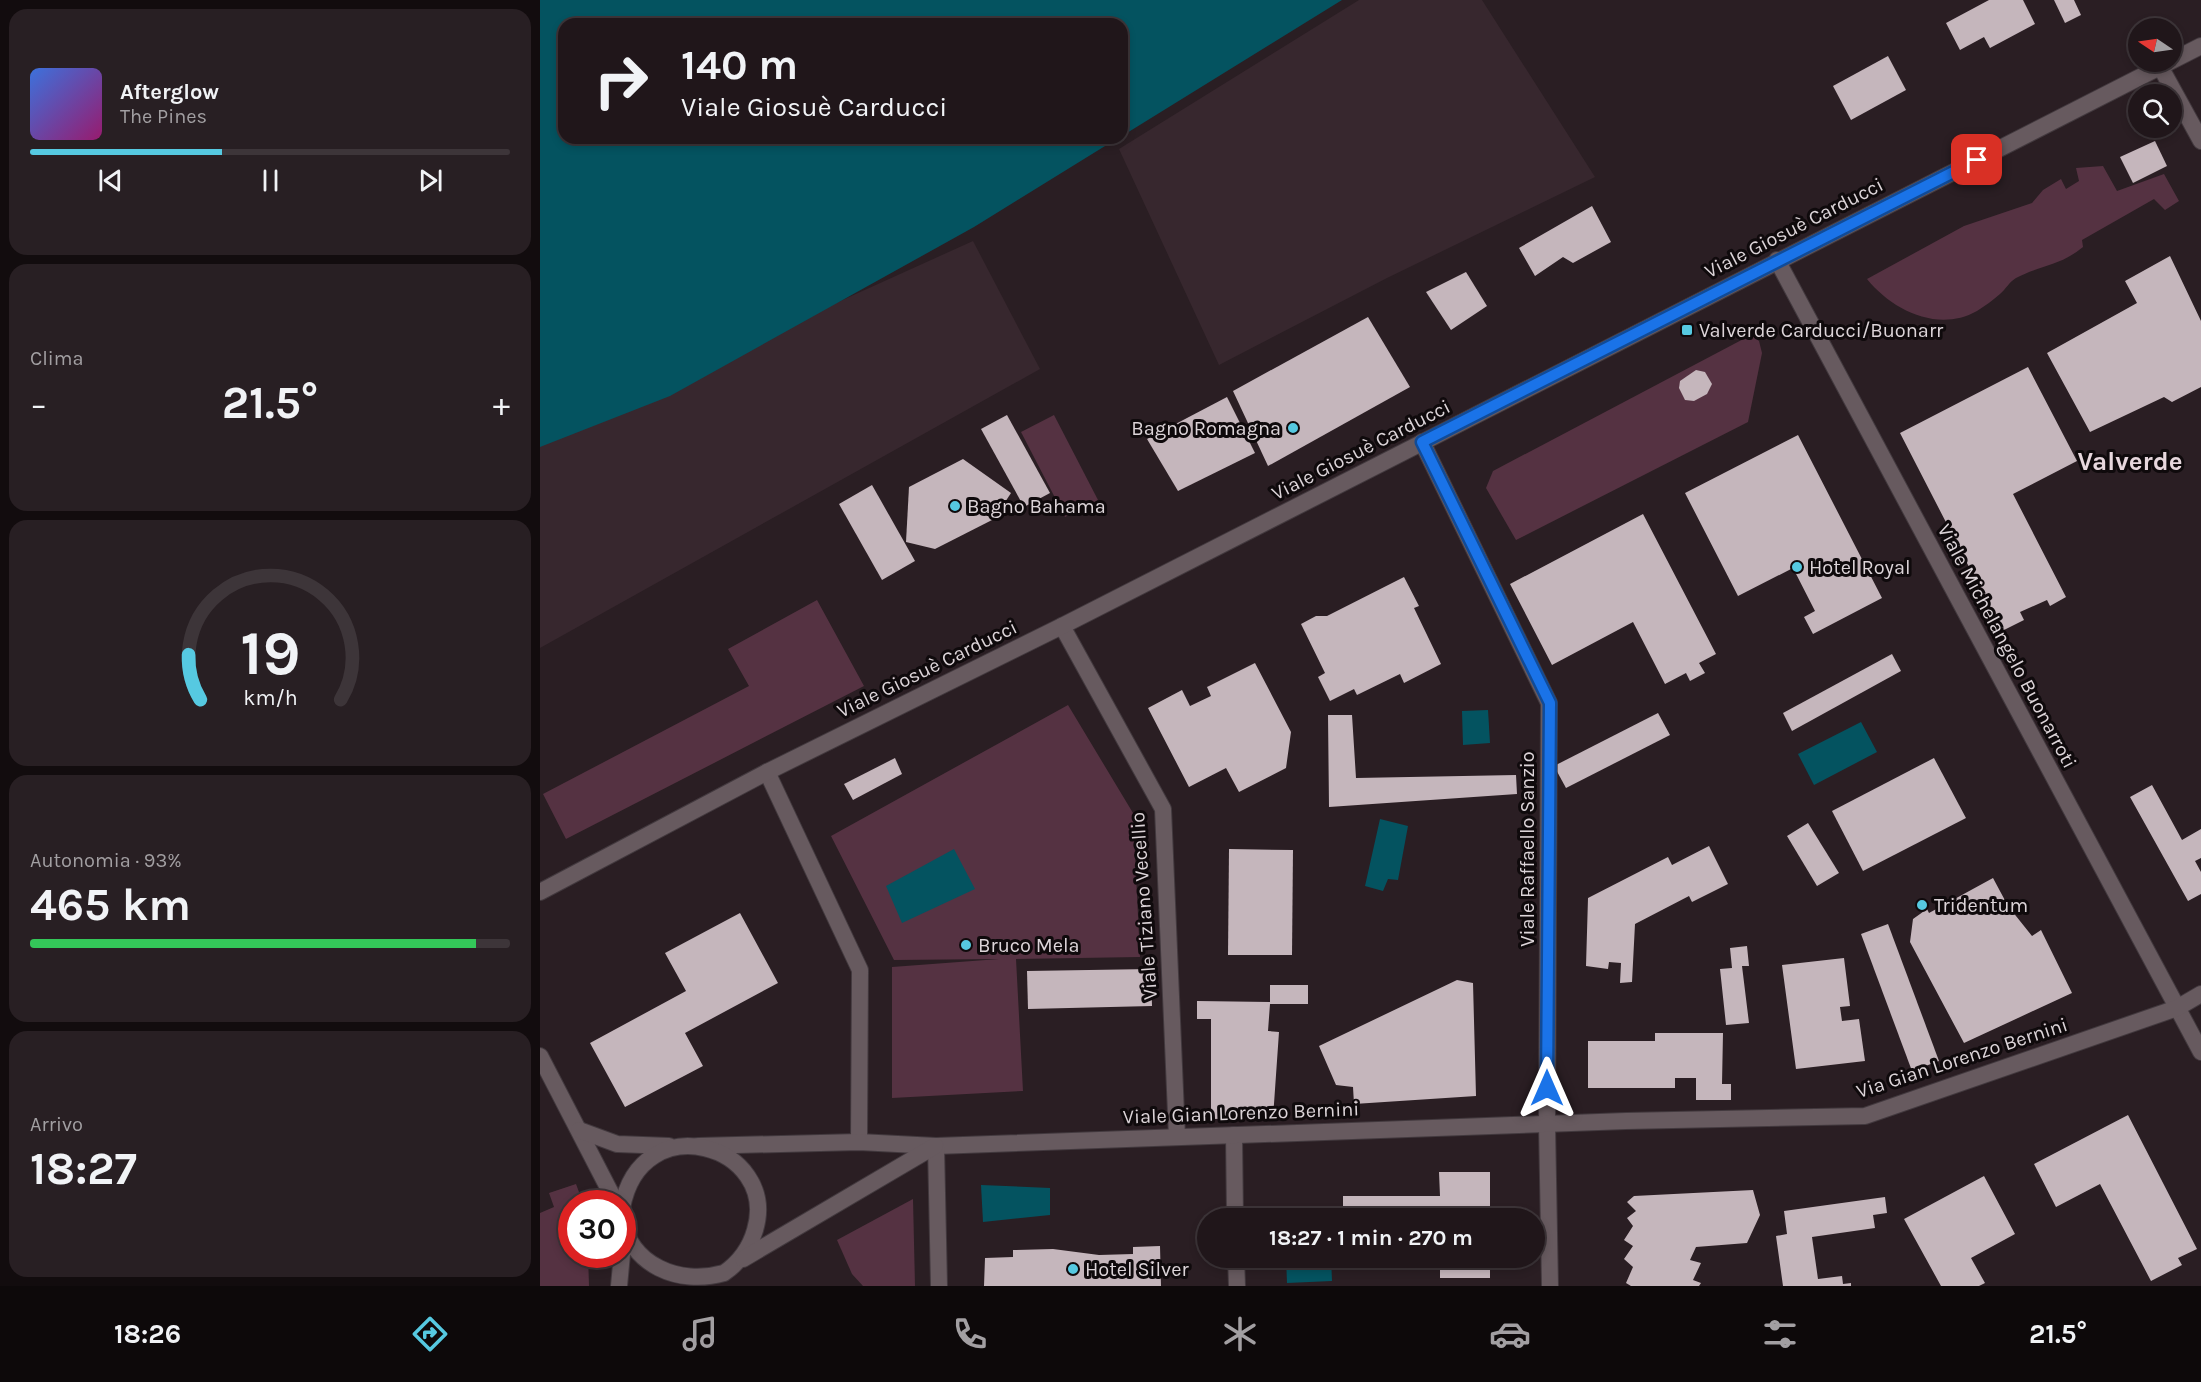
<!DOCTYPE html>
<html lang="it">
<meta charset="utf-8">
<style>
:root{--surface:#20161a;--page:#281f23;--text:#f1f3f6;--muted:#a29fa2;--line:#3d3539;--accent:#56c9e1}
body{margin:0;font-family:Karla,sans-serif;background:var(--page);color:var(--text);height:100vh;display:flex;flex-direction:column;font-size:22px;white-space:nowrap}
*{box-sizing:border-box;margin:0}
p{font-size:20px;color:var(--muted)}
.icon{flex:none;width:33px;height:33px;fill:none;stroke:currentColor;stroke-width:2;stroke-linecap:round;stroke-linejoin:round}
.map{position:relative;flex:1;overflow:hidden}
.panel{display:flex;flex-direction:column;gap:9px;padding:9px;background:#120c0e;width:540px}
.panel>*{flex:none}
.top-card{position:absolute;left:18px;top:18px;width:570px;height:126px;border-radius:18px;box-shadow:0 3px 9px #0003,0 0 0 2px var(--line);background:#20161a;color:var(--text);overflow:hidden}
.needle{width:39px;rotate:283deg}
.buttons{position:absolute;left:1588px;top:18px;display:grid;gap:12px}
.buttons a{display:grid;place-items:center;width:54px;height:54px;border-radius:50%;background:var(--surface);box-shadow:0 3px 9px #0003,0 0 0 2px var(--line);font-size:30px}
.speed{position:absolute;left:18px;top:1190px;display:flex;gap:12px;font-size:30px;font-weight:700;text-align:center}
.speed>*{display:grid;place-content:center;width:78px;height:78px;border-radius:50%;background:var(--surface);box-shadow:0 3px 9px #0003,0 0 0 2px var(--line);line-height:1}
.speed .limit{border:9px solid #d22;background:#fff;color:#111}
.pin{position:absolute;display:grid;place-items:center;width:51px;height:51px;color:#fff;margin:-26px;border-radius:12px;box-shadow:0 3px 9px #0006}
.me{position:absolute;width:66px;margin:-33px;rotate:0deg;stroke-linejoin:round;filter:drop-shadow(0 0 4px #0008)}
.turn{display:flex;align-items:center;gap:21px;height:126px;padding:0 24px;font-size:27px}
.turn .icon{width:78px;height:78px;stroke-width:2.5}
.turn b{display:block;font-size:42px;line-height:51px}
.big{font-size:45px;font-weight:700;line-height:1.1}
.panel .tile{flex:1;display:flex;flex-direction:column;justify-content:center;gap:9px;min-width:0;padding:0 21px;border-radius:18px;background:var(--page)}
.panel .dial{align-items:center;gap:0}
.dial svg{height:156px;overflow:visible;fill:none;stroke:var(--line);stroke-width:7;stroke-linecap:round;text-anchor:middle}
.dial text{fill:var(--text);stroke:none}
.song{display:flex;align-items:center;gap:18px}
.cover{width:72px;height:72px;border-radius:9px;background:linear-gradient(135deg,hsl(220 70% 55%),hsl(320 70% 35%))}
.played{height:6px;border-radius:3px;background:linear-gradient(90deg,var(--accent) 40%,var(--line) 40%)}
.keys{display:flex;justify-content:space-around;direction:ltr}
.heat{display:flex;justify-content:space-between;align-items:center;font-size:33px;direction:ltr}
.charge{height:9px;border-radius:4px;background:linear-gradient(90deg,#34c759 93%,var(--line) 0)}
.trip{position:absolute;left:657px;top:1208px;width:348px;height:60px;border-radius:30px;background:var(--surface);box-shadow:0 3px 9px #0003,0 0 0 2px var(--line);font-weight:700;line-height:60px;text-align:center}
.tab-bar{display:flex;height:96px;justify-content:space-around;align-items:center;background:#0d090a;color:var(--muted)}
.tab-bar .icon{width:42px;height:42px}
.tab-bar .active{color:var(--accent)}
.tab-bar b{font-size:27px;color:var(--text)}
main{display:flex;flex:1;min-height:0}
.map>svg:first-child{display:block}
</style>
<main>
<section class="panel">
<div class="tile">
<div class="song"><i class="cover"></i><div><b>Afterglow</b><p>The Pines</p></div></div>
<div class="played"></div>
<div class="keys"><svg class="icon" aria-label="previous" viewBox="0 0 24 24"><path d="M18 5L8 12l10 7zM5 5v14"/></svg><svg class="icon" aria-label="pause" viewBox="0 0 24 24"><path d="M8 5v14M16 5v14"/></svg><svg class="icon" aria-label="next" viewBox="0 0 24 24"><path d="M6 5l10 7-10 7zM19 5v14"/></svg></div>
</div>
<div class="tile"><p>Clima</p>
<div class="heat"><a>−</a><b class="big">21.5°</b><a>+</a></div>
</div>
<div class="tile dial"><svg viewBox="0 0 100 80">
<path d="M14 69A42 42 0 1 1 86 69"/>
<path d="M14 69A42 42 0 0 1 8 46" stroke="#56c9e1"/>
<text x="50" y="56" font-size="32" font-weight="700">19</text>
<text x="50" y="72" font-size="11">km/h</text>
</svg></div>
<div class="tile"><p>Autonomia · 93%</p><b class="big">465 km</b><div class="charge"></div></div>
<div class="tile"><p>Arrivo</p><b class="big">18:27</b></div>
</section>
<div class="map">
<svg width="1661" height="1286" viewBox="0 0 1661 1286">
<rect width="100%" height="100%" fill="#2a1e23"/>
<g fill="#37272e">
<polygon points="819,0 942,0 1055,177 847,278 679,365 579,149"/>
<polygon points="433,241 500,369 0,648 0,437"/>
</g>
<g fill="#553242">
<path d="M 1563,166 L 1577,191 L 1624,174 L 1639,201 L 1625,210 L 1614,199 L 1542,240 L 1543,247 C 1520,266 1501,265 1476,278 C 1469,282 1466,289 1460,294 C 1453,300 1445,306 1437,311 C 1398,333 1352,310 1327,279 L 1424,226 L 1492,203 L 1503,190 L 1521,179 L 1526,189 L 1539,181 L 1536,168 Z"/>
<polygon points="1211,335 1219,341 1222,353 1208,422 976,540 946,488 953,471"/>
<polygon points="514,415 558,500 525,517 481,432"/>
<polygon points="277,600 324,686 26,839 3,794 209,686 188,649"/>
<polygon points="528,705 593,813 600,957 476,959 483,1091 352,1098 352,967 459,959 354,960 291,836"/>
<polygon points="36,1184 43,1203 32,1203 32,1254 48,1254 49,1286 0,1286 0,1213 14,1207 9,1193"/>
<polygon points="373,1199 375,1286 323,1286 312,1274 297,1240"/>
</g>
<g fill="#045360">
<polygon points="0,0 802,0 582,136 582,24 24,24 24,138 578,138 434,227 130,396 0,447"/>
<polygon points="948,710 950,743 923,745 922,711"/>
<polygon points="1321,722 1337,752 1274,785 1258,754"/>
<polygon points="840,819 868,826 858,880 848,879 843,891 825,886"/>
<polygon points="414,849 435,889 362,923 346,886"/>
<polygon points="441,1185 510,1188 510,1215 443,1222"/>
<polygon points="746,1257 791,1257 792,1281 747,1283"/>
</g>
<g fill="#c5b6bc">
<polygon points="1449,0 1483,0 1495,24 1450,48 1444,37 1420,50 1406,23"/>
<polygon points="1514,0 1534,0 1541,15 1525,23"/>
<polygon points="1348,56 1366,90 1311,120 1293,86"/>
<polygon points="1615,141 1627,166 1593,183 1580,157"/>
<polygon points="1052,206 1071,242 1033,263 1023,257 995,276 979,248"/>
<polygon points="1630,256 1661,321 1661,387 1632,402 1624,397 1550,432 1507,353 1597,303 1585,281"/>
<polygon points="926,272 947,306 911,330 886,292"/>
<polygon points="828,317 870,387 728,466 693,391"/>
<polygon points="1488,367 1537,461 1473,494 1526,597 1510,606 1507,600 1480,612 1484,620 1462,631 1360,433"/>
<polygon points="1156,370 1165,372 1172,384 1167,394 1154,401 1145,400 1139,388 1140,381"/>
<polygon points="687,397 715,453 638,491 607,439"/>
<polygon points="467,415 510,493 484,507 441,429"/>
<polygon points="1258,435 1342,598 1273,634 1264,617 1275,611 1253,568 1198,596 1145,493"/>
<polygon points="423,459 471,493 454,519 395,549 366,542 369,487"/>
<polygon points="332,485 375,561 342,580 299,504"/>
<polygon points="1103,514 1176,654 1159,663 1165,673 1150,681 1146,673 1125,684 1093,622 1012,665 970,584"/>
<polygon points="864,577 879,606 874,608 901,664 864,683 860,674 817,695 814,689 790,701 778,677 785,673 761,624 776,616 787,616"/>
<polygon points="1352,654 1361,671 1252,731 1243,713"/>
<polygon points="715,663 751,732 746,768 699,792 686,768 649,787 608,708 642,690 650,706 671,696 667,687"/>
<polygon points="1118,713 1130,735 1026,788 1014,766"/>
<polygon points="788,715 812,715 816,778 976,775 977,794 789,807"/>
<polygon points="355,758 362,774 313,800 304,784"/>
<polygon points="1394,758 1426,818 1323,871 1292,811"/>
<polygon points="1612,785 1642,840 1661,829 1661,858 1655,861 1661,872 1661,894 1648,901 1590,797"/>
<polygon points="1268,823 1299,873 1277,886 1247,836"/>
<polygon points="1169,846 1188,884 1152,902 1149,896 1095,924 1092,982 1080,983 1081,963 1069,962 1068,969 1046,966 1048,898 1128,857 1132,865"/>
<polygon points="689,849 753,850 752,955 688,955"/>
<polygon points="1453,878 1468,906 1492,936 1501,930 1532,993 1424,1043 1370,942 1373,919 1387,909 1389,913"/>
<polygon points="200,913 238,983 145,1033 163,1066 85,1107 50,1043 146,991 125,953"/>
<polygon points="1348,924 1399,1061 1372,1071 1321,934"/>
<polygon points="1207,946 1209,966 1202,966 1209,1023 1186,1025 1180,969 1192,968 1190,948"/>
<polygon points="1304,958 1310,1006 1300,1007 1302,1021 1319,1019 1325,1061 1256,1069 1242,965"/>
<polygon points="611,969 612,1006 488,1009 487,971"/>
<polygon points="917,980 933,983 936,1096 814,1104 813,1087 796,1085 779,1046"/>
<polygon points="730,985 768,985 768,1004 730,1004 728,1031 739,1032 733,1118 671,1119 671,1019 657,1019 657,1001 730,1002"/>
<polygon points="1115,1033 1183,1033 1182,1084 1191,1084 1191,1100 1156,1100 1156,1078 1135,1078 1135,1088 1048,1088 1048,1041 1115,1041"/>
<polygon points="1588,1115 1657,1249 1638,1258 1642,1265 1611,1281 1560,1184 1516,1207 1494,1164"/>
<polygon points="899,1172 950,1172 950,1218 803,1218 803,1196 900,1196"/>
<polygon points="1444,1176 1475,1234 1431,1258 1445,1283 1439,1286 1401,1286 1364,1219"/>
<polygon points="1213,1190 1220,1215 1207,1243 1156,1247 1150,1260 1161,1263 1153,1280 1161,1283 1159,1286 1091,1286 1086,1283 1093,1267 1084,1259 1093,1246 1084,1240 1093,1226 1087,1218 1096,1211 1087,1202 1094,1196"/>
<polygon points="1345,1197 1347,1213 1333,1215 1335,1228 1272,1237 1278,1279 1302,1276 1303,1284 1311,1283 1311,1286 1243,1286 1236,1236 1247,1234 1244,1211"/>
<polygon points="620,1246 621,1286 444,1286 445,1258 473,1257 473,1250 513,1249 559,1255 593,1254 593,1247"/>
<polygon points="803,1257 950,1257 950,1278 900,1278 900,1263 803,1263"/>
</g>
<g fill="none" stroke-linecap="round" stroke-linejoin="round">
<g stroke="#42393e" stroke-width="18">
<g id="minor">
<polyline points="1621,68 1661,141"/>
<polyline points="1237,260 1661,1052"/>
<polyline points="882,442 1009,703 1007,1125 1010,1286"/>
<polyline points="522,626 623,809 637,1137"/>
<polyline points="227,772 320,970 319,1142"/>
<polyline points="0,1056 76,1203"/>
<polyline points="39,1130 77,1144 129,1146"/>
<polyline points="694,1135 695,1218"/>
<polyline points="158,1146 319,1142 396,1146 1086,1121 1325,1116 1637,1008 1661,994"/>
<polyline points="396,1146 399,1286"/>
<path d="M 82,1208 C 101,1104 240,1145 215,1230 C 210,1248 200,1262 184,1273 C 139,1286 90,1265 82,1218"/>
<polyline points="696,1257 697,1286"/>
<polyline points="203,1259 395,1146"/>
<polyline points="79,1286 82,1254"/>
</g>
</g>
<g stroke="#42393e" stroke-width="18">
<polyline id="tertiary" points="0,892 227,772 522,626 1661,46"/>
</g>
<use href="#minor" stroke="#675a5f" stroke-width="16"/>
<use href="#tertiary" stroke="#675a5f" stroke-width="16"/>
</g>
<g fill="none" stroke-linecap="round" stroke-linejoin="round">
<g stroke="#114b97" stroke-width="15">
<polyline id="route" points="1007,1088 1010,703 882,442 1437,160"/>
</g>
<use href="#route" stroke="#1a73e8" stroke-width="10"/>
</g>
<g fill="#56c9e1" stroke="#0f0a0c" stroke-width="2">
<rect x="1141" y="324" width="12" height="12" rx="3"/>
<circle cx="753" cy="428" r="6"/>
<circle cx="415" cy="506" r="6"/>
<circle cx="1257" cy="567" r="6"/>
<circle cx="1382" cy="905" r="6"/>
<circle cx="426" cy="945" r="6"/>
<circle cx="533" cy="1269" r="6"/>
</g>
<g text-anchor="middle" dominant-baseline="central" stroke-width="6" stroke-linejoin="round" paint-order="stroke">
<g font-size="20" fill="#dcd4d8" stroke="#0f0a0c">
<text transform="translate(1254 228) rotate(-27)">Viale Giosuè Carducci</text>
<text transform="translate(821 450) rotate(-27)">Viale Giosuè Carducci</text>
<text transform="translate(1467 646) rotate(62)">Viale Michelangelo Buonarroti</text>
<text transform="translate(387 669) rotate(-26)">Viale Giosuè Carducci</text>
<text transform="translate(987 849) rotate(-90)">Viale Raffaello Sanzio</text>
<text transform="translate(604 906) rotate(-94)">Viale Tiziano Vecellio</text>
<text transform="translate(1422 1058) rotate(-18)">Via Gian Lorenzo Bernini</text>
<text transform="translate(701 1113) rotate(-2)">Viale Gian Lorenzo Bernini</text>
</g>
<g font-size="20" fill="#dcd4d8" stroke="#0f0a0c" text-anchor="start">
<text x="1159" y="330">Valverde Carducci/Buonarr</text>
<text x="741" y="428" text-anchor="end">Bagno Romagna</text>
<text x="427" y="506">Bagno Bahama</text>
<text x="1269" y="567">Hotel Royal</text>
<text x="1394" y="905">Tridentum</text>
<text x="438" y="945">Bruco Mela</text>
<text x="545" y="1269">Hotel Silver</text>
</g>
<g font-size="26" font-weight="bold" fill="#e7d7dd" stroke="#0f0a0c">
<text x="1590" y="461">Valverde</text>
</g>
</g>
</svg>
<div class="buttons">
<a><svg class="needle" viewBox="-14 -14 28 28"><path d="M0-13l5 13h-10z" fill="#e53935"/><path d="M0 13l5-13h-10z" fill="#a29fa2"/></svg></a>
<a><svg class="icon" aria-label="search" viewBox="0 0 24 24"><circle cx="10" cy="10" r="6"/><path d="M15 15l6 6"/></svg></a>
</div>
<div class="speed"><div class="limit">30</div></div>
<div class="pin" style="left:1437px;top:160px;background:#d93025"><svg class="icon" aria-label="arrive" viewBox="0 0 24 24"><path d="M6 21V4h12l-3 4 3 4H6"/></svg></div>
<svg class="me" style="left:1007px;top:1088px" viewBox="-20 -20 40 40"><path d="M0-17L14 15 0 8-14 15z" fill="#1a73e8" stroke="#fff" stroke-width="4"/></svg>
<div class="trip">18:27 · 1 min · 270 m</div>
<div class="top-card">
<div class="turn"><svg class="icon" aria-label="right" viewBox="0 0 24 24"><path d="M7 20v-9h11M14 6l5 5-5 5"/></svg><div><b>140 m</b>Viale Giosuè Carducci</div></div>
</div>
</div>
</main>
<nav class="tab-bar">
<b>18:26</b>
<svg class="icon active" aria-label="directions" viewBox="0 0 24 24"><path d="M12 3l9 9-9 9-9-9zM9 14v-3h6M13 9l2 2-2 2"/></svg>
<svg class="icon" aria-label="music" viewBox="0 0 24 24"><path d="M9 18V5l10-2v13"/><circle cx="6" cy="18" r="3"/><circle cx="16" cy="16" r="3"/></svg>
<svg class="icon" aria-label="phone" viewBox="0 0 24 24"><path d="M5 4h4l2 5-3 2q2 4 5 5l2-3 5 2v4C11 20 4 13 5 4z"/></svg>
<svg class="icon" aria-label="climate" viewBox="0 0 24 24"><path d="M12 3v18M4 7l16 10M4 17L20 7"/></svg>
<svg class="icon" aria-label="car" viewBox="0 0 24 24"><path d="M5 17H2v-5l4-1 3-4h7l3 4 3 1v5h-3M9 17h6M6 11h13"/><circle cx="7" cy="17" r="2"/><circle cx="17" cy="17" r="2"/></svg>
<svg class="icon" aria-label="filters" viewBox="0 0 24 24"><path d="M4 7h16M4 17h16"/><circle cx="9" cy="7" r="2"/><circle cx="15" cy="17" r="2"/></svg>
<b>21.5°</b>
</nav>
